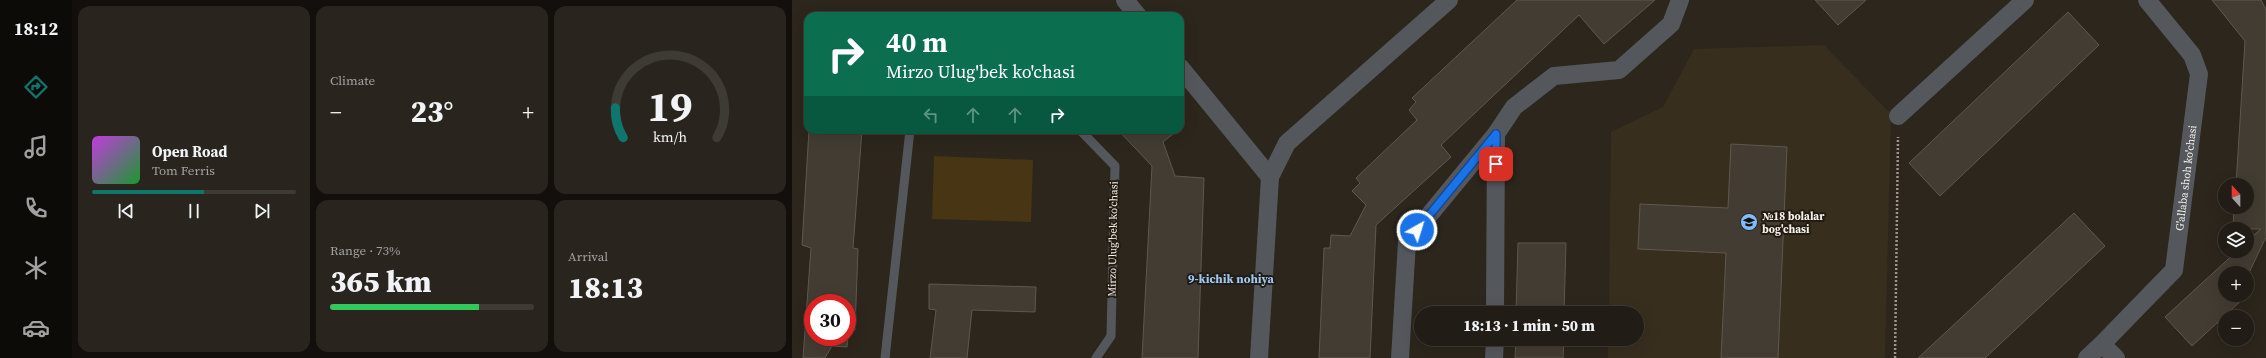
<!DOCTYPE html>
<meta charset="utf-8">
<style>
:root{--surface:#211c15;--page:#29251e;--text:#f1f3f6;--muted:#a2a1a0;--line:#3e3a34;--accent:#0f766e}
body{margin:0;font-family:"Source Serif 4",serif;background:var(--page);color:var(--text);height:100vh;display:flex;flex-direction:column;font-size:15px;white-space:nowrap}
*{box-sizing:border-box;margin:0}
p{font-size:13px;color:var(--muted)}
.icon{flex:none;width:22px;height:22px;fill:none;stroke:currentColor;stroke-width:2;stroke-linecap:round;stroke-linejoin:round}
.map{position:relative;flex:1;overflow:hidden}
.side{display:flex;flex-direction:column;gap:6px;padding:6px;background:#120f0c;width:720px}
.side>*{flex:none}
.hud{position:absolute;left:12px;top:12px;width:380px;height:122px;border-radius:12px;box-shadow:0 4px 16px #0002,0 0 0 1px var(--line);background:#0b6e4f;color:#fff;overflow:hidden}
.needle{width:26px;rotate:339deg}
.buttons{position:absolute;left:1426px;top:178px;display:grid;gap:8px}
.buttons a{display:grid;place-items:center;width:36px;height:36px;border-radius:50%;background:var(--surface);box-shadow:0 4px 16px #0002,0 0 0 1px var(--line);font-size:20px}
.speed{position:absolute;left:12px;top:294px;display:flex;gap:8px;font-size:20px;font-weight:700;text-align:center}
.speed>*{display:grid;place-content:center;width:52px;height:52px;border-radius:50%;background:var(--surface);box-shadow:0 4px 16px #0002,0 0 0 1px var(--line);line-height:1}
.speed .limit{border:6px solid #d22;background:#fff;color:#111}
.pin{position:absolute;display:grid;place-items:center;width:34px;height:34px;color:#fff;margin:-17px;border-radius:8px;box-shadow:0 2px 6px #0006}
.me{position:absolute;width:44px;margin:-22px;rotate:39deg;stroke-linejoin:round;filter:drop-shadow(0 0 3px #0008)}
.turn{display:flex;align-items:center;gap:14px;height:84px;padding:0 16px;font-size:18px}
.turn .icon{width:52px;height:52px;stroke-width:2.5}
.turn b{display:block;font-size:28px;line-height:34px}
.lanes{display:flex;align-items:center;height:38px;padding:0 16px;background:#0003;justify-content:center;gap:20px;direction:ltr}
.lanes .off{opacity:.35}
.big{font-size:30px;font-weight:800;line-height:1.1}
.side .widget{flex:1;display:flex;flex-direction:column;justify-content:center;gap:6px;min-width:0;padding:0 14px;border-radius:12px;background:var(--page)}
.side .dial{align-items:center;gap:0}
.dial svg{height:104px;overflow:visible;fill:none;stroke:var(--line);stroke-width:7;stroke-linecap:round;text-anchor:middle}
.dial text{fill:var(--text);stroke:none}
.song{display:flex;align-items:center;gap:12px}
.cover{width:48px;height:48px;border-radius:6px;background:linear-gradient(135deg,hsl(290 70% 55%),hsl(130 70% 35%))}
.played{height:4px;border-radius:2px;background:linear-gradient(90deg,var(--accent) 55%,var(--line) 55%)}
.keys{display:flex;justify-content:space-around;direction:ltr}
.heat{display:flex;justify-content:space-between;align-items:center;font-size:22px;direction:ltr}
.charge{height:6px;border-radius:3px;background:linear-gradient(90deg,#34c759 73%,var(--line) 0)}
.side .tiles{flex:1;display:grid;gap:6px;grid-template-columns:repeat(3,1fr)}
.widget:first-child{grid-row:span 2}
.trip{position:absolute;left:622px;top:306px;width:230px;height:40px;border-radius:20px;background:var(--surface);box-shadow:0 4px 16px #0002,0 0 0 1px var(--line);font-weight:800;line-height:40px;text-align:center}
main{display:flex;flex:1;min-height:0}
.dock{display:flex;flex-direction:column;width:72px;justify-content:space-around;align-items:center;background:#0d0b08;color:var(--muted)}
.dock .icon{width:28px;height:28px}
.dock .on{color:var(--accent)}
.dock b{font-size:18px;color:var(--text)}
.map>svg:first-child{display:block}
</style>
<main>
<nav class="dock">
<b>18:12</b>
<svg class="icon on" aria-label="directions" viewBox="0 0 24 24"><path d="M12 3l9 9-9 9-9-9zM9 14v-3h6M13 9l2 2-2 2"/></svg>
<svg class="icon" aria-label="music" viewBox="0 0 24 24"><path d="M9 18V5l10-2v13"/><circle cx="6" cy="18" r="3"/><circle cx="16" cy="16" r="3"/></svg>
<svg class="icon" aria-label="phone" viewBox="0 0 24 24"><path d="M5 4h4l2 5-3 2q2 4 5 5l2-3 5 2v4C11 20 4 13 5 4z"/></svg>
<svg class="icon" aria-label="climate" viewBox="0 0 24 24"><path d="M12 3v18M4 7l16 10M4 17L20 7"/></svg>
<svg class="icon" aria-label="car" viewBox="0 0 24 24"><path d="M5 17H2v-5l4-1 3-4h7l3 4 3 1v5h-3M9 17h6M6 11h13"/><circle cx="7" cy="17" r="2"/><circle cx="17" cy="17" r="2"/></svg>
</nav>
<section class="side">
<div class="tiles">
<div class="widget">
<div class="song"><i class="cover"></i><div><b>Open Road</b><p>Tom Ferris</p></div></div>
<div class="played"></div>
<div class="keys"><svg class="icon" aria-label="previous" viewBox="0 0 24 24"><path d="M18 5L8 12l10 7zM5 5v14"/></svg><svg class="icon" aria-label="pause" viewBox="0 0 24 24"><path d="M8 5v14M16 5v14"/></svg><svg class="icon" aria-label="next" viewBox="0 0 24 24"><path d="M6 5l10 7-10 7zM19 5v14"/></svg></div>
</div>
<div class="widget"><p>Climate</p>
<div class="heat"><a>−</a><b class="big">23°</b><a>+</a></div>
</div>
<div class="widget dial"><svg viewBox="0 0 100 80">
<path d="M14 69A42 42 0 1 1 86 69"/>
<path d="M14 69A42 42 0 0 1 8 46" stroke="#0f766e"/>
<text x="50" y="56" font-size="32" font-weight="700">19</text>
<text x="50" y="72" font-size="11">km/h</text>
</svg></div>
<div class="widget"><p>Range · 73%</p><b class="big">365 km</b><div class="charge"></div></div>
<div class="widget"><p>Arrival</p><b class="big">18:13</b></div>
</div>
</section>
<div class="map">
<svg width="1474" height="358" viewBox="0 0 1474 358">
<rect width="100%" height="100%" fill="#2c261c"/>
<polygon fill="#372e1e" points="1032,45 1099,114 1093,358 816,358 816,339 845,339 845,313 817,313 819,132 871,107 902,49"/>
<polygon fill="#483513" points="142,156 241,160 239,222 140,219"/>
<g fill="#433c32" stroke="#5f584d" fill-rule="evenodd">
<polygon points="725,0 863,0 812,44 787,15 649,145 659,157 584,225 578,358 527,358 532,248 538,248 539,235 558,236 574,205 560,191 568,183 564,178 625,120 617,110 624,102 620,98"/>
<polygon points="1023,0 1074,0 1046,25"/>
<polygon points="1420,0 1469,0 1474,10 1474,237 1455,277 1455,273 1433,273 1433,295 1449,295 1452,298 1400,346 1373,317 1445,251 1455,251 1455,241 1469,229 1441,229 1442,207 1455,207 1455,185 1444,185 1453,41"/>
<polygon points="1276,12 1307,45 1148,196 1117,163"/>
<path d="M 17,130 L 70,130 L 61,248 L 66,249 L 63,330 L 56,331 L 55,347 L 40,346 L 33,358 L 11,358 L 19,248 L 10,245 ZM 21,303 L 55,303 L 55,337 L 21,337 Z"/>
<polygon points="326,130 386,130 371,142 383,176 412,178 406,358 350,358 360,166"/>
<polygon points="939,144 995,147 986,358 929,358 934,253 846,249 848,204 936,208"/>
<polygon points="1282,213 1313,246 1193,358 1126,358"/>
<polygon points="726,243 774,243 772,313 724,313"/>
<polygon points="137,284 244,287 243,312 180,310 175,358 138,358 144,310 137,309"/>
<polygon points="724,339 772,339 771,358 723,358"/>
</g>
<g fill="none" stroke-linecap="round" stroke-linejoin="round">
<polyline stroke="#9b968e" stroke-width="2.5" stroke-dasharray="2 2" stroke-linecap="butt" points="1103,358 1106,137"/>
<g stroke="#54585c" stroke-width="9">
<polyline points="288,130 323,166 319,336 304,358"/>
<polyline points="93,358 118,130"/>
</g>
<g stroke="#54585c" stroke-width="18">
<polyline points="333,0 346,16"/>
<polyline points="388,67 478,177 467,358"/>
<polyline points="1106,116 1233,0"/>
<polyline points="478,177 495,143 657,0"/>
<polyline points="703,313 704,134"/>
<path id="s1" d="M 1310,344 L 1382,270 L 1407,74 L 1400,55 L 1355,0"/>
<polyline points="608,358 615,242 704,134 722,107 762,76 827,70 879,24 888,0"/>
<polyline points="702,358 703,339"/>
<polyline points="1295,358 1310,344 1324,358"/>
</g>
</g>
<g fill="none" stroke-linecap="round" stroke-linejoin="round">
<g stroke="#114b97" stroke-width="10">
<polyline id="route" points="625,230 704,134 704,164"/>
</g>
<use href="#route" stroke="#1a73e8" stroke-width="7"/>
</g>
<defs>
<g id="school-disc" transform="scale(0.9)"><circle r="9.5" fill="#84bcfb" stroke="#221c13"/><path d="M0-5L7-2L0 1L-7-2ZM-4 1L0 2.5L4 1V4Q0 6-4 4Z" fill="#111"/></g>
</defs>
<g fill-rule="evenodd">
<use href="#school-disc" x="957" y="222"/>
</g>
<g text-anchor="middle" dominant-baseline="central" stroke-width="4" stroke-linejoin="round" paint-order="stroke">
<g font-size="11" fill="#f6f2eb" stroke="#221c13">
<text stroke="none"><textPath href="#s1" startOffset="196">G'allaba shoh ko'chasi</textPath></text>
<text transform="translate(321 239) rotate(-89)">Mirzo Ulug'bek ko'chasi</text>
</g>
<g font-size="11" font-weight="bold" fill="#f6f2eb" stroke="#221c13" text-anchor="start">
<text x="970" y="216">№18 bolalar<tspan x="970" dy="13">bog'chasi</tspan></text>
</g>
<g font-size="12" font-weight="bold" fill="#a1caf9" stroke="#221c13">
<text x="439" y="279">9-kichik nohiya</text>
</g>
</g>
</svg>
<div class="buttons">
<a><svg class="needle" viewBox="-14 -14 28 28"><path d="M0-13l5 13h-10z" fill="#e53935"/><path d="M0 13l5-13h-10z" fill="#a2a1a0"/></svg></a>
<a><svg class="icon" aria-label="layers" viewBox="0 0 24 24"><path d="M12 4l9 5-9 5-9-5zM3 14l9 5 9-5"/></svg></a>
<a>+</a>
<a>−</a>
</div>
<div class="speed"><div class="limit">30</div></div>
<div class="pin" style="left:704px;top:164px;background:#d93025"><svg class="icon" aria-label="arrive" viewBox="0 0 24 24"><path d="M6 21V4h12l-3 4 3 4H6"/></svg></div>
<svg class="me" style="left:625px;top:230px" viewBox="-20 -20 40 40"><circle r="17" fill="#1a73e8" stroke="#fff" stroke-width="3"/><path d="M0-11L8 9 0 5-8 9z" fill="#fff"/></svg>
<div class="trip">18:13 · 1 min · 50 m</div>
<div class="hud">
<div class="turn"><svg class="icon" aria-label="right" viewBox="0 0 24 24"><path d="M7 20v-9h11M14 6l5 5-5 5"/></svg><div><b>40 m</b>Mirzo Ulug'bek ko'chasi</div></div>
<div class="lanes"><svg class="icon off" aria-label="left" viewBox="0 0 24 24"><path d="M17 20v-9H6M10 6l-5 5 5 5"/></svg><svg class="icon off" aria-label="ahead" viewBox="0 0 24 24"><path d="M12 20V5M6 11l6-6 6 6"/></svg><svg class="icon off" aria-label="ahead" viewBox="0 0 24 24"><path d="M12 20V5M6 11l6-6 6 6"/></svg><svg class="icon" aria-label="right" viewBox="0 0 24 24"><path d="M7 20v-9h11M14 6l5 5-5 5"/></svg></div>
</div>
</div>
</main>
